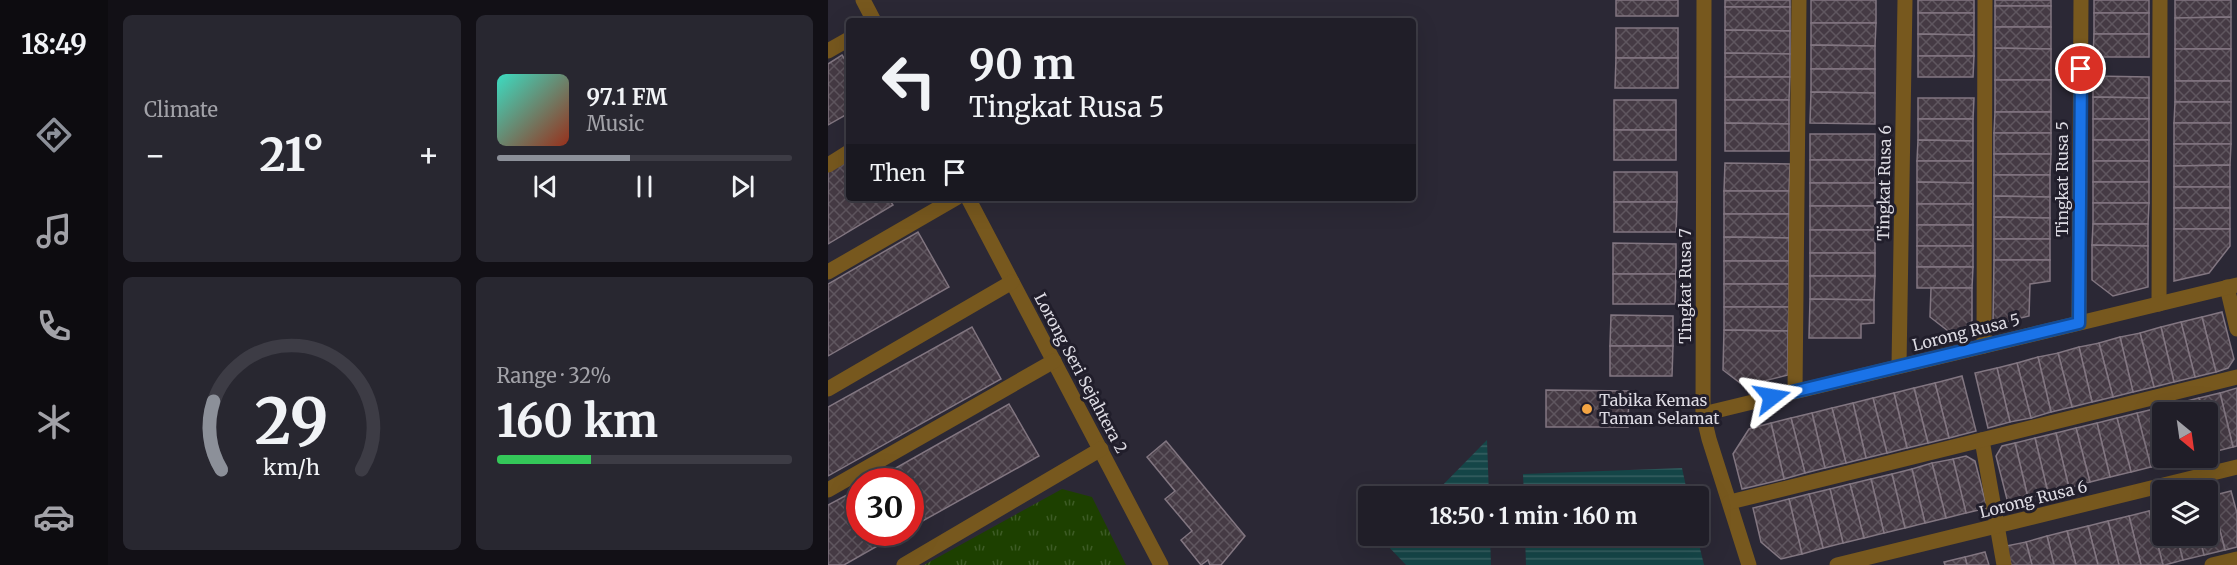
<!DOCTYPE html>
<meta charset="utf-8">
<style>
:root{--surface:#201e28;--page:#282730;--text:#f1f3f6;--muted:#a2a2a8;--line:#3d3c45;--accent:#8c9099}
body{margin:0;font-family:Merriweather,serif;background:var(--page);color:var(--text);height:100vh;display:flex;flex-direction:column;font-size:22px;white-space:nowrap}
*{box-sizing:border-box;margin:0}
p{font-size:20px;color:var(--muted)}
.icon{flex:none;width:33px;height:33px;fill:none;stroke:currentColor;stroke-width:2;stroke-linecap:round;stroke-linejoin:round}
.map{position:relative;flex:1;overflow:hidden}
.drawer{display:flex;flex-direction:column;gap:15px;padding:15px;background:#121016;width:720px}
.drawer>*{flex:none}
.hud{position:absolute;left:18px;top:18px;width:570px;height:183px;border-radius:6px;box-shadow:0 6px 24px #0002,0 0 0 2px var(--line);background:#201e28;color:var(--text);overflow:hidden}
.needle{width:39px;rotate:151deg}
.controls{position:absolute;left:1324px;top:402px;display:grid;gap:12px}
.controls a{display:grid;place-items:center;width:66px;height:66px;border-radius:6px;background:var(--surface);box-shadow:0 6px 24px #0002,0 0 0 2px var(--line);font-size:30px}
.speed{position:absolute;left:18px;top:468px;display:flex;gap:12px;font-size:30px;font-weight:700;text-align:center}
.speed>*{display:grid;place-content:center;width:78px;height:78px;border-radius:50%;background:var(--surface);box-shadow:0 6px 24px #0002,0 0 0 2px var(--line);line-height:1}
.speed .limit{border:9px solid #d22;background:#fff;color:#111}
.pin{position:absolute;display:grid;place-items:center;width:51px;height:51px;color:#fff;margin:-26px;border:3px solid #fff;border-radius:50%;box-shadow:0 2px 6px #0007}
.me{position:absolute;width:66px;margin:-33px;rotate:76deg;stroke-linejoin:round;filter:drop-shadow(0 0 4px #0008)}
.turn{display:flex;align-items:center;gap:21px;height:126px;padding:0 24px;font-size:27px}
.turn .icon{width:78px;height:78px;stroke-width:2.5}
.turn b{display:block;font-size:42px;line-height:51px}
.then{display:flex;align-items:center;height:57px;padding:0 24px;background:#0003;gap:12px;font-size:22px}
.big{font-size:45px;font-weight:700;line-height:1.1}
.drawer .tile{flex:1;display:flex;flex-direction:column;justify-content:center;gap:9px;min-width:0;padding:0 21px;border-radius:9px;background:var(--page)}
.drawer .dial{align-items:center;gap:0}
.dial svg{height:156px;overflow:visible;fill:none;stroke:var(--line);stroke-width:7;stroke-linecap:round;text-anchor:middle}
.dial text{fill:var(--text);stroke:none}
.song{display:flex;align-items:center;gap:18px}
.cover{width:72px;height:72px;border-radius:9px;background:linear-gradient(135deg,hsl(170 70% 55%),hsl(10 70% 35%))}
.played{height:6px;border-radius:3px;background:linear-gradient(90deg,var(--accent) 45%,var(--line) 45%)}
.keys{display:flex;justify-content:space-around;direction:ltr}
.heat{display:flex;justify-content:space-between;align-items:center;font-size:33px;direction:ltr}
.charge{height:9px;border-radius:4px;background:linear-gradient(90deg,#34c759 32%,var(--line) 0)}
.drawer .tiles{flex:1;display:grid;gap:15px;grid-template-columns:repeat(2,1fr)}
.trip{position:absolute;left:530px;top:486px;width:351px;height:60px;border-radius:6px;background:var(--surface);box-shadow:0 6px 24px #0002,0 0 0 2px var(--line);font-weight:700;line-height:60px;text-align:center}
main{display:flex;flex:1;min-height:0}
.tab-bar{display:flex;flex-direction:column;width:108px;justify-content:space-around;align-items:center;background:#0d0c10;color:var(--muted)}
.tab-bar .icon{width:42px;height:42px}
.tab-bar .active{color:var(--accent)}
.tab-bar b{font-size:27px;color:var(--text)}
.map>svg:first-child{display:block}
</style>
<main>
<nav class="tab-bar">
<b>18:49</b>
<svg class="icon active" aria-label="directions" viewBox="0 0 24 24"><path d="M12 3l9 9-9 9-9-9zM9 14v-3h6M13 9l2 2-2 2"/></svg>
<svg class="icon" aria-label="music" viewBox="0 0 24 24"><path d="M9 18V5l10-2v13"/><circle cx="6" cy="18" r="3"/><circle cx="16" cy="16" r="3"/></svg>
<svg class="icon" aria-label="phone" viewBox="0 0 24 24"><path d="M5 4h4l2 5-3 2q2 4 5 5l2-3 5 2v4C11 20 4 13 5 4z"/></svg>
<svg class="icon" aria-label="climate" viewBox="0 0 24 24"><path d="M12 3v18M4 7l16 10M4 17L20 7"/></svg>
<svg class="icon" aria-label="car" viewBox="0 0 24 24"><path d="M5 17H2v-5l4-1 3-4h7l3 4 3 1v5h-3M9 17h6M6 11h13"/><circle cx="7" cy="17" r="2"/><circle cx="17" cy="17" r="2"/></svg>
</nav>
<section class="drawer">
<div class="tiles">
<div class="tile"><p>Climate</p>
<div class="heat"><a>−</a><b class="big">21°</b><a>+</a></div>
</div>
<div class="tile">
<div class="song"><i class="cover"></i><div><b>97.1 FM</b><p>Music</p></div></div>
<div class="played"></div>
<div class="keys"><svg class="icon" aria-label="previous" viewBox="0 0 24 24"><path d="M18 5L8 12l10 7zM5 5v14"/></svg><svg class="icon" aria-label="pause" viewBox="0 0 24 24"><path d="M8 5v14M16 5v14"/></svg><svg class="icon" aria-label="next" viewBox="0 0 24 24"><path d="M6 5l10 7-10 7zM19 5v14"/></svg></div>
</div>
<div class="tile dial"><svg viewBox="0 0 100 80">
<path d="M14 69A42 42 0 1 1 86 69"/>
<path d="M14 69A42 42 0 0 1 10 34" stroke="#8c9099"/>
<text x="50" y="56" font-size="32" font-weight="700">29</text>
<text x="50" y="72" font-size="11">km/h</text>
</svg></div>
<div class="tile"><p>Range · 32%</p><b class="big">160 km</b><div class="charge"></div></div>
</div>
</section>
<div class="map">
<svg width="1409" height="565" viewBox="0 0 1409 565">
<defs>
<pattern id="park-tufts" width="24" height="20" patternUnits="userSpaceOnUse" patternTransform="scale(1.5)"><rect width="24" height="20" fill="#1d4000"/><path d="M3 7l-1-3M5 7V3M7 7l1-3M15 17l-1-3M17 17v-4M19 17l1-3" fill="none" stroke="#3d5b25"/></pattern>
<pattern id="water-rules" width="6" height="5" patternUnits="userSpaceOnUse" patternTransform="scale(1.5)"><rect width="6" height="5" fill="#154648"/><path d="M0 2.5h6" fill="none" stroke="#376062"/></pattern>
<pattern id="building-cross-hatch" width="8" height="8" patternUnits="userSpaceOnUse" patternTransform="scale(1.5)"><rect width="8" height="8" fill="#453a44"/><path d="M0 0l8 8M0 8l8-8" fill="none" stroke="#5f565f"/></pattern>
</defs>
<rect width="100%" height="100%" fill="#2b2835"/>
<polygon fill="url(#park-tufts)" points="234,489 264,497 298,565 96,565"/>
<g fill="url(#water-rules)">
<polygon points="659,440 661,496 604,496"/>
<polygon points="854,468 860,496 696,496 695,474"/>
<polygon points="566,536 662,536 663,565 578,565 558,544"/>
<polygon points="697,536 869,536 876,565 698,565"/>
</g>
<g fill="url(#building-cross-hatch)" stroke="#827681" stroke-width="1.5">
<rect x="788" y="0" width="62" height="16"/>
<rect x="897" y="0" width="65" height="7"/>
<rect x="983" y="0" width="65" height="23"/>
<rect x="1090" y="0" width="56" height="13"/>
<rect x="1167" y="0" width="56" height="6"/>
<rect x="1266" y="0" width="55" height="13"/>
<polygon points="1347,0 1403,0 1403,17 1347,18"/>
<rect x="1167" y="6" width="56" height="21"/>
<polygon points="897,7 962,7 962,31 897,30"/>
<polygon points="1090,13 1146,13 1146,35 1090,34"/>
<rect x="1266" y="13" width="55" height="21"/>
<polygon points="1403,17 1403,49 1347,49 1347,18"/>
<polygon points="983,23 1048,23 1047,46 983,45"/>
<polygon points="1167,27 1223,27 1223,49 1167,48"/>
<rect x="788" y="28" width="62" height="30"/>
<polygon points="897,30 962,31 962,54 897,53"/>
<polygon points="1090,34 1146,35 1146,56 1090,56"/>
<polygon points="1266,34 1321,34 1321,57 1265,57"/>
<polygon points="983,45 1047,46 1047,69 983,69"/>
<polygon points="1167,48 1223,49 1223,80 1167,80"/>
<rect x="1347" y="49" width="56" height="32"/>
<polygon points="897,53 962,54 962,77 897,77"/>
<polygon points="14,55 21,66 21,113 0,125 0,64"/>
<polygon points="1090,56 1146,56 1145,77 1090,77"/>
<polygon points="788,58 850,58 850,88 787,88"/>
<polygon points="983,69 1047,69 1047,93 983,92"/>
<polygon points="1265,76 1321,77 1321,98 1265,97"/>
<polygon points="897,77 962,77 961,100 897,100"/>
<rect x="1167" y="80" width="56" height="32"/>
<rect x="1347" y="81" width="56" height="21"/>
<polygon points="983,92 1047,93 1047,124 982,123"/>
<polygon points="1265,97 1321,98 1321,119 1265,119"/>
<polygon points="1090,98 1146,98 1145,119 1090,119"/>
<rect x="786" y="100" width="62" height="30"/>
<polygon points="897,100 961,100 961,124 897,123"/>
<polygon points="1347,102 1403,102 1403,123 1346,123"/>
<polygon points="1167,112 1223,112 1223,133 1166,133"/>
<polygon points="1090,119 1145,119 1145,141 1090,140"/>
<rect x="1265" y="119" width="56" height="21"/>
<polygon points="897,123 961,124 961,151 897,151"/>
<rect x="1346" y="123" width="57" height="21"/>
<rect x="786" y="130" width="62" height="30"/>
<rect x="1166" y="133" width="57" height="21"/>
<rect x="982" y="134" width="65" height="26"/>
<polygon points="1090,140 1145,141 1145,161 1089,161"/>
<rect x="1265" y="140" width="56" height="21"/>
<polygon points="1346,144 1403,144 1402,165 1346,166"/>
<polygon points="1166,154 1223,154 1222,175 1166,175"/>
<polygon points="21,158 21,198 60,198 65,205 0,244 0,170"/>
<rect x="982" y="160" width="65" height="23"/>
<polygon points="1089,161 1145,161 1145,183 1089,182"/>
<rect x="1265" y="161" width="56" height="21"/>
<polygon points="897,163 962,164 961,191 896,191"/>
<polygon points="1402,165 1402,187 1346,187 1346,166"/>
<rect x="786" y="172" width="63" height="30"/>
<polygon points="1166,175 1222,175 1222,197 1166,196"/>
<polygon points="1089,182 1145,183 1145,204 1089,204"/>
<rect x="1265" y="182" width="56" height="21"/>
<rect x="982" y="183" width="65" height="23"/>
<rect x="1346" y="187" width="56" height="21"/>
<rect x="896" y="191" width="65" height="23"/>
<polygon points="1166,196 1222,197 1222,218 1166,217"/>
<polygon points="786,202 849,202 848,232 786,232"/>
<polygon points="1265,203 1321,203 1320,224 1265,224"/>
<rect x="1089" y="204" width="56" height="21"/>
<rect x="982" y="206" width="65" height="24"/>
<rect x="1346" y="208" width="56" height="21"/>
<polygon points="896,214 961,214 961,238 896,237"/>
<polygon points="1166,217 1222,218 1222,239 1166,239"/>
<polygon points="1265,224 1320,224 1320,246 1264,245"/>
<rect x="1089" y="225" width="56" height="21"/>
<polygon points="1346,229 1402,229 1402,246 1381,273 1346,281"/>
<rect x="982" y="230" width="65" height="23"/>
<polygon points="90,232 121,287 0,356 0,284"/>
<polygon points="896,237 961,238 961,261 896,261"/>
<rect x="1166" y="239" width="56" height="21"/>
<polygon points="785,243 848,244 848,274 785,274"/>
<polygon points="1264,245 1320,246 1320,287 1285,296 1264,280"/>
<rect x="1089" y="246" width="56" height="21"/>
<rect x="982" y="253" width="65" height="23"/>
<polygon points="1166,260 1222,260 1222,281 1202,284 1201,316 1165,325"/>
<rect x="896" y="261" width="65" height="23"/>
<polygon points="1089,267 1145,267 1144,288 1089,288"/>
<polygon points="785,274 848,274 847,304 785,304"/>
<polygon points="982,276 1047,276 1046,300 982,299"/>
<rect x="896" y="284" width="65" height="23"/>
<polygon points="1103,288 1144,288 1144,330 1124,334 1102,317"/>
<polygon points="982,299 1046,300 1046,323 1033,324 1033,338 981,338"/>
<polygon points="896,307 961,307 960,331 896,330"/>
<polygon points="1394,312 1406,359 1400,368 1388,372 1374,317"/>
<polygon points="783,315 845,316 845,346 782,346"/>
<polygon points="1374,317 1388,372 1367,377 1353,322"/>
<polygon points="1353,322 1367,377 1346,382 1333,327"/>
<polygon points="144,327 173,379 0,476 0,407"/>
<polygon points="1333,327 1346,382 1326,387 1312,333"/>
<polygon points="896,330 960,331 960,375 916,386 895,370"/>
<polygon points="1312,333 1326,387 1305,392 1292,337"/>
<polygon points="1292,337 1305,392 1285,397 1271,343"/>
<polygon points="1271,343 1285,397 1264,402 1251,347"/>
<polygon points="782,346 845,346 844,376 782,376"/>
<polygon points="1251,347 1264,402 1244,407 1230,353"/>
<polygon points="1230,353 1244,407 1223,412 1210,357"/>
<polygon points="1210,357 1223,412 1203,418 1189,363"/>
<polygon points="1189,363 1203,418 1182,422 1169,368"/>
<polygon points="1169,368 1182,422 1160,428 1147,373"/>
<polygon points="1134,376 1148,431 1121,438 1107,383"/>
<polygon points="1107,383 1121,438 1100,443 1086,388"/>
<polygon points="1086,388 1100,443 1079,448 1066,393"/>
<polygon points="1409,388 1409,446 1405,447 1392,393"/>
<polygon points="718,390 801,391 800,427 718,427"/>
<polygon points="1066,393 1079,448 1059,453 1045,398"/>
<polygon points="1392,393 1405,447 1385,452 1380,434 1380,412 1375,412 1371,398"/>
<polygon points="1045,398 1059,453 1038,458 1025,403"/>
<polygon points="1371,398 1375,412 1353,412 1351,403"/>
<polygon points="1025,403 1038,458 1018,463 1004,408"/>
<polygon points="1351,403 1353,412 1335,412 1335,427 1330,408"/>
<polygon points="181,404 211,456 82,528 82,482 43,482"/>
<polygon points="1004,408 1018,463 997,468 984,413"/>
<polygon points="1330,408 1335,427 1335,458 1342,458 1344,462 1323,467 1309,413"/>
<polygon points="984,413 997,468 977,473 963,418"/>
<polygon points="1309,413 1323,467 1303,472 1289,418"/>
<polygon points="963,418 977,473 956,479 943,423"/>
<polygon points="1289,418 1303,472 1282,477 1269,423"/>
<polygon points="943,423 956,479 914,489 905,454 921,429"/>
<polygon points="1269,423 1282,477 1262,482 1248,428"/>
<polygon points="1248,428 1262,482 1241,488 1228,433"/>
<polygon points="1228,433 1241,488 1220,493 1207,438"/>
<polygon points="1207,438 1220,493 1200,498 1187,443"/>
<polygon points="338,441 417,536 393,565 382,565 380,560 373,565 353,540 364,531 337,499 347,491 319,457"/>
<polygon points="1187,443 1200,498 1180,503 1168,456 1174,446"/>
<polygon points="1138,456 1147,461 1159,508 1138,513 1125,459"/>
<polygon points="1125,459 1138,513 1118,518 1104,463"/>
<polygon points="1104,463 1118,518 1097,523 1084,469"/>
<polygon points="1084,469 1097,523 1077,528 1064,474"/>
<polygon points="1064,474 1077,528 1056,533 1043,479"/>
<polygon points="1043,479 1056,533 1036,538 1022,484"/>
<polygon points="1022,484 1036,538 1015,543 1002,489"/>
<polygon points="32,488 32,532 74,532 16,565 0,565 0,505"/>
<polygon points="1002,489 1015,543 995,548 981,494"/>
<polygon points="1403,491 1409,513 1409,547 1397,550 1383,496"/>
<polygon points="981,494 995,548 974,554 961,499"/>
<polygon points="1383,496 1397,550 1376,555 1371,536 1380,536 1380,497"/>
<polygon points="961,499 974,554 953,559 933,542 925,508"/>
<polygon points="1335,508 1335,536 1349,536 1355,560 1337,565 1335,565 1321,511"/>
<polygon points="1321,511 1335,565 1313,565 1301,516"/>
<polygon points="1301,516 1313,565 1291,565 1280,521"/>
<polygon points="1280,521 1291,565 1270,565 1260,526"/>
<polygon points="1260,526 1270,565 1248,565 1239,531"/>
<polygon points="1239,531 1248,565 1226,565 1219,536"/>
<polygon points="1219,536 1226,565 1204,565 1198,542"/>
<polygon points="1349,536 1371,536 1376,555 1355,560"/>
<polygon points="1198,542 1204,565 1183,565 1178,546"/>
<polygon points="1157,552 1161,565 1139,565 1137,557"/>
<polygon points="1137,557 1139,565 1117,565 1116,562"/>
</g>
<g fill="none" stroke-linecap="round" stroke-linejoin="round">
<g stroke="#77581e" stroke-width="15">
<polyline points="35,0 46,21"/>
<polyline points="876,0 875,414 881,439 921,565"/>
<polyline points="0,51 21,39"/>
<polyline points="0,165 21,152"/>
<polyline points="140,198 333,565"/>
<polyline points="0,272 128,198"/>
<polyline points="1399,287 1409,329"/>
<polyline points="1331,304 1332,0"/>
<polyline points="1251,323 1253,0"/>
<polyline points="1156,346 1157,0"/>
<polyline points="1071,366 1077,0"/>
<polyline points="0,389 184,282"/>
<polyline points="967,391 971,0"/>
<polyline points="875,414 1409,285"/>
<polyline points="1154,440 1176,565"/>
<polyline points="0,490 226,361"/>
<polyline points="902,502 1409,377"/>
<polyline points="76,565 273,449"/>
<polyline points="1009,565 1409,467"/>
<polyline points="1384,565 1409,559"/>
</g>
</g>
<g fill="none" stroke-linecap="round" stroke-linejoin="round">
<g stroke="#114b97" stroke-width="15">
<polyline id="route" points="944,397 1251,323 1253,69"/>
</g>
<use href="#route" stroke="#1a73e8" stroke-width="10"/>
</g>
<circle fill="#f3a443" stroke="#211e2b" stroke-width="2" cx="759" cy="409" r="6"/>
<g text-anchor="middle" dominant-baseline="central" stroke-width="6" stroke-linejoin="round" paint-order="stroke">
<g font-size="16" fill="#dddbe3" stroke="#211e2b">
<text transform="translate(1234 179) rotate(-90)">Tingkat Rusa 5</text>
<text transform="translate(1056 183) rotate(-89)">Tingkat Rusa 6</text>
<text transform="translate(857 286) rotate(-90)">Tingkat Rusa 7</text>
<text transform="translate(1138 332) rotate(-14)">Lorong Rusa 5</text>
<text transform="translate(253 373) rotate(62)">Lorong Seri Sejahtera 2</text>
<text transform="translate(1205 499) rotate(-14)">Lorong Rusa 6</text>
</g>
<g font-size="16" fill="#dddbe3" stroke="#211e2b" text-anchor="start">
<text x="771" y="400">Tabika Kemas<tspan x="771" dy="18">Taman Selamat</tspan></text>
</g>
</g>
</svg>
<div class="controls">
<a><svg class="needle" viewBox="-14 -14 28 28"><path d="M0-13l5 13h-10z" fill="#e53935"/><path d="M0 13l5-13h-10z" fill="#a2a2a8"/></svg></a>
<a><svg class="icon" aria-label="layers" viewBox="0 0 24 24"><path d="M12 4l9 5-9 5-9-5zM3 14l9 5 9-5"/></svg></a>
</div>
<div class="speed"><div class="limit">30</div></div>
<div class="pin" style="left:1253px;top:69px;background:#d93025"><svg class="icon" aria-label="arrive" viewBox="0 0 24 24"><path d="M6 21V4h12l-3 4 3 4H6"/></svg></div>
<svg class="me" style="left:944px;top:397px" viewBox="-20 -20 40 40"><path d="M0-17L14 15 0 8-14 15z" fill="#1a73e8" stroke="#fff" stroke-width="4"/></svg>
<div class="trip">18:50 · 1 min · 160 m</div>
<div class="hud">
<div class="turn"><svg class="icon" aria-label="left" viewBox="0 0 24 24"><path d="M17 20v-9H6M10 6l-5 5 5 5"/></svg><div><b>90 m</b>Tingkat Rusa 5</div></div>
<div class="then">Then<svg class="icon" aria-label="arrive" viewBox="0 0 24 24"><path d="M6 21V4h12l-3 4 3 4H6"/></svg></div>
</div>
</div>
</main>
